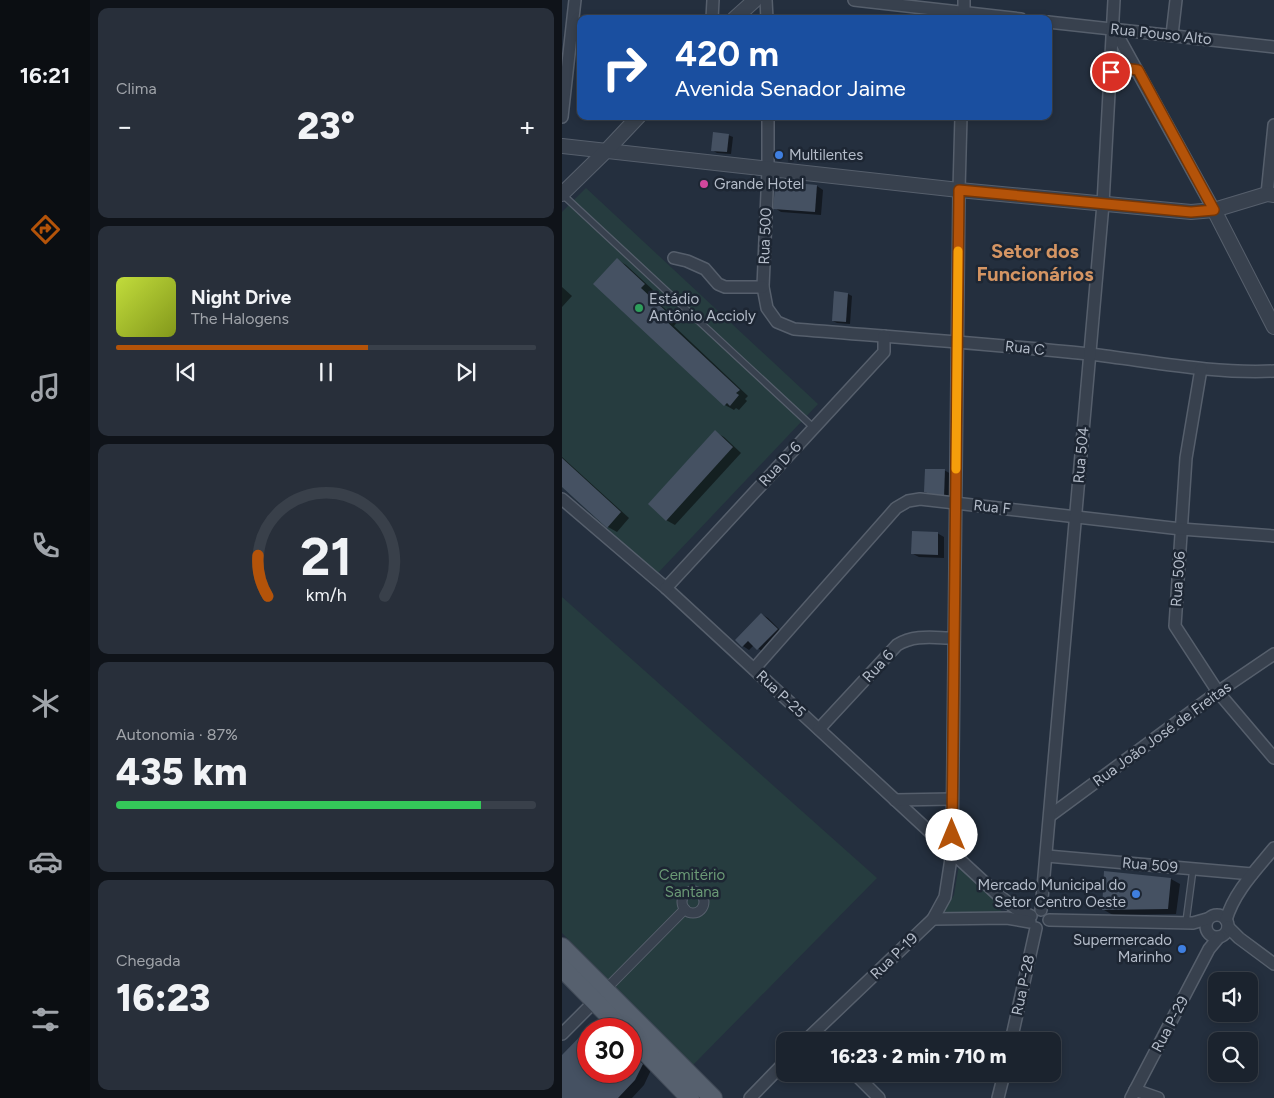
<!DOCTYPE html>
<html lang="pt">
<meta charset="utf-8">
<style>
:root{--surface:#1b232e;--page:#282f3a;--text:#f1f3f6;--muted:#a0a4aa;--line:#39404a;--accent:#b45309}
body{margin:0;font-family:Figtree,sans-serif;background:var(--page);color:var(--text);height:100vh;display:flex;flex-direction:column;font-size:19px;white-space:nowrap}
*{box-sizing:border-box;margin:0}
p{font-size:16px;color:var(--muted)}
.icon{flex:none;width:28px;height:28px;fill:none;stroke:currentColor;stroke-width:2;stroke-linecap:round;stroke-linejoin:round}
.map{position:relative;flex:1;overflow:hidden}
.side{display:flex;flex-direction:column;gap:8px;padding:8px;background:#0f1319;width:472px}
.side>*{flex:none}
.banner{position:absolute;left:15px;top:15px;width:475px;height:105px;border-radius:10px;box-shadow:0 2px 8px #0003,0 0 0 1px var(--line);background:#1a4fa0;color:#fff;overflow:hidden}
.controls{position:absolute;left:646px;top:972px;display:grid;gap:10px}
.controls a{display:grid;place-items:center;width:50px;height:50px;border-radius:10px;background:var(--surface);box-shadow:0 2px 8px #0003,0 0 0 1px var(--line);font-size:25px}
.speed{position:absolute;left:15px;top:1018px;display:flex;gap:10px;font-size:25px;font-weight:700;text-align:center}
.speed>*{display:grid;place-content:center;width:65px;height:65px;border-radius:50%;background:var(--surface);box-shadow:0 2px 8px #0003,0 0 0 1px var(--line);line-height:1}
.speed .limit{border:8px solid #d22;background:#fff;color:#111}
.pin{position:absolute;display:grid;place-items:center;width:42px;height:42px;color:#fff;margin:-21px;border:2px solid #fff;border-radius:50%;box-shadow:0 1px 5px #0007}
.me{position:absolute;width:55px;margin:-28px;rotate:0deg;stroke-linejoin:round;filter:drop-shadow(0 0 4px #0008)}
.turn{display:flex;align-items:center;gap:18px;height:105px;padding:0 15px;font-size:22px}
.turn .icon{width:65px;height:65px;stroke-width:2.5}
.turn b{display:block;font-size:35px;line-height:42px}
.big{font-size:38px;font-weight:800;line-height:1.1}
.side .card{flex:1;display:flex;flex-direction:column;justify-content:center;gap:8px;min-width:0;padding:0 18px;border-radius:10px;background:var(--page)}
.side .dial{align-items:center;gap:0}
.dial svg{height:130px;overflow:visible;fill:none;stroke:var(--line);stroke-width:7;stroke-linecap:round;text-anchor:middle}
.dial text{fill:var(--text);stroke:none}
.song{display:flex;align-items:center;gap:15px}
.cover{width:60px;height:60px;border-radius:8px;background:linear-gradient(135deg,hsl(70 70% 55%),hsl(70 70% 35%))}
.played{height:5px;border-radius:2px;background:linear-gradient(90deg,var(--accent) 60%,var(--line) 60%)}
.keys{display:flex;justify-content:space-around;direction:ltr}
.heat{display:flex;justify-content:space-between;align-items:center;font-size:28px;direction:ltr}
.charge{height:8px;border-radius:4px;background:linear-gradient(90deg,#34c759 87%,var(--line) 0)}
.trip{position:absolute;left:214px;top:1032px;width:285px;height:50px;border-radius:10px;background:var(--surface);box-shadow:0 2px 8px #0003,0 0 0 1px var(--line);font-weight:800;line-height:50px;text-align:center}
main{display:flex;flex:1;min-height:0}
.menu{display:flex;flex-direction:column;width:90px;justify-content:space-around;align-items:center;background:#0b0e12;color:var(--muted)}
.menu .icon{width:35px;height:35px}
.menu .on{color:var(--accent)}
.menu b{font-size:22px;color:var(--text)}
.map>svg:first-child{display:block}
</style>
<main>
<nav class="menu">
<b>16:21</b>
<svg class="icon on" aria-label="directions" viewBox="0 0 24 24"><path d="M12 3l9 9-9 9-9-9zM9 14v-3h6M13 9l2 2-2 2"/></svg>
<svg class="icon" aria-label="music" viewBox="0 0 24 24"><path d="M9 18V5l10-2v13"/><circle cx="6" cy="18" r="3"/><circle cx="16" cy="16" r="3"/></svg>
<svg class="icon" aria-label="phone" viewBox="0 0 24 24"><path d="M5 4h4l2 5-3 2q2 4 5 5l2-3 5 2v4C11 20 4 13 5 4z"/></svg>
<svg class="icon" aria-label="climate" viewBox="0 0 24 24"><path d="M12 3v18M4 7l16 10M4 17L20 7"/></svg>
<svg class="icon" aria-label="car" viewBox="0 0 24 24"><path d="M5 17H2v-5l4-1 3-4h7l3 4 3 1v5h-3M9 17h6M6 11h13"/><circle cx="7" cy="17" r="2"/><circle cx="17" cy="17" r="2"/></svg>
<svg class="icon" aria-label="filters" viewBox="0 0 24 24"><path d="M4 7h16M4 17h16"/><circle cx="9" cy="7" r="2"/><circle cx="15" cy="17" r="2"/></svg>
</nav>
<section class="side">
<div class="card"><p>Clima</p>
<div class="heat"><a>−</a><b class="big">23°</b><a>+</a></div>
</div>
<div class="card">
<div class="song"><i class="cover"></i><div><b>Night Drive</b><p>The Halogens</p></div></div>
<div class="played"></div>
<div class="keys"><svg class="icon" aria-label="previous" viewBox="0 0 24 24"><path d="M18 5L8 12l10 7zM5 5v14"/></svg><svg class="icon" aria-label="pause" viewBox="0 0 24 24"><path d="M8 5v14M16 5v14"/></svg><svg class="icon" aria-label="next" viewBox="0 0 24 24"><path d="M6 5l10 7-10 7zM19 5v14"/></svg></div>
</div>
<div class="card dial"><svg viewBox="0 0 100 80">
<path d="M14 69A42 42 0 1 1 86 69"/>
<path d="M14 69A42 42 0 0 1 8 44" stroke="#b45309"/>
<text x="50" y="56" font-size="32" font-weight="700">21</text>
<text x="50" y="72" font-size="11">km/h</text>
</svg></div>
<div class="card"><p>Autonomia · 87%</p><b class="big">435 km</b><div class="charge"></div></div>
<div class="card"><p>Chegada</p><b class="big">16:23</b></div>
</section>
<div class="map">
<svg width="712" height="1098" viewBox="0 0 712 1098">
<rect width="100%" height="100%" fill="#242f3e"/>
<g fill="#263c3f">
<polygon points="24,188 256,404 95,574 0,487 0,212"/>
<polygon points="0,597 315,878 131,1065 0,933"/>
<polygon points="397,865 436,902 439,911 437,915 384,915 382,911 392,895"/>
</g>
<g fill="#0007">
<polygon points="166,135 171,137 169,154 155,153 150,150"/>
<polygon points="255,186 261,190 259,215 219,212 213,208"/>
<polygon points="56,260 64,265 91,290 87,294 116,321 112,326 186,396 183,399 185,401 177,410 174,408 172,410 163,405 33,284"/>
<polygon points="0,287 10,296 0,307"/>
<polygon points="286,294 290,296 288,324 275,323 271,321"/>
<polygon points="153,432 162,437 179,453 113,525 104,520"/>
<polygon points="0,457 67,518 55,532 46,527 0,485"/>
<polygon points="382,470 389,474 388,500 370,496 363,492"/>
<polygon points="375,533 382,537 382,558 357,557 351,554"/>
<polygon points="199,614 206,618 222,634 202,653 192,645 187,650 181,646"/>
<polygon points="609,879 618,884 614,914 551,915 542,910"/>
<polygon points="26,1030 26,1071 69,1071 69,1051 89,1070 82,1085 70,1098 0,1098 0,1057"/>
</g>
<g fill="#455162">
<polygon points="151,132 167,134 165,152 149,151"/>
<polygon points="221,182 255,185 253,212 211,209 213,187"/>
<polygon points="55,258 83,284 79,288 108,315 103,320 178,390 174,393 177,395 168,406 165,403 162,406 31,284"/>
<polygon points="272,291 286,293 284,322 270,321"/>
<polygon points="153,430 171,447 104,521 86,504"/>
<polygon points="0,458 59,512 45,528 0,487"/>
<polygon points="363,469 383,469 382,498 362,492"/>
<polygon points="350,531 376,532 376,555 349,554"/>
<polygon points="199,613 216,629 195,650 186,641 180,647 173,640"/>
<polygon points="542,871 609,878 606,909 540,910"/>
<polygon points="34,1020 44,1029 26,1029 26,1071 69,1071 69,1053 81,1064 73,1080 56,1098 0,1098 0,1055"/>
</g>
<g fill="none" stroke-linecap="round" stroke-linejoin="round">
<g stroke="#565f6c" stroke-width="8">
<g id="service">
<polyline points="1,195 252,428"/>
<polyline points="624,922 631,869"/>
</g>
</g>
<g stroke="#565f6c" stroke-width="11">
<g id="pedestrian">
<circle cx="131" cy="902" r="11"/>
<polyline points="43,990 123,909"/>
</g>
</g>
<g stroke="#565f6c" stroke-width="14">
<g id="minor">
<polyline points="204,0 205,19"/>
<polyline points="292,0 459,19"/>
<polyline points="150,19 151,0"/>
<polyline points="402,19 402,0"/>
<polyline points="486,22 712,47"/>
<polyline points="552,29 652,210"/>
<polyline points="610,35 614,0"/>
<polyline points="549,72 562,68 575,71"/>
<path d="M 206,116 L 206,169 L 201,287 L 205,308 L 215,322 L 232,329 C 331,337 429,344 527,354 C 588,361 650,374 712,371"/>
<polyline points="0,117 13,0"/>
<polyline points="705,194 712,125"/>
<polyline points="112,258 125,261 143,269 156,284 163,287 201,287"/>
<polyline points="639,369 624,458 613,626 656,692 712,758"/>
<polyline points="0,499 104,588 435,894 453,908 469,916"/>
<polyline points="104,588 322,352 322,336"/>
<polyline points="192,669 334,508 346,501 358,499 619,529 712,536"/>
<path d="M 257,729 L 335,645 C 353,634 372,638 392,638"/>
<polyline points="333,800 390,799"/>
<polyline points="489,815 656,692 712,654"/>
<polyline points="485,856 690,874"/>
<polyline points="479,910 541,204 552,0"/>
<circle cx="655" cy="926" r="11"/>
<polyline points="371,919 445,918 468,922"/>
<polyline points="487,920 631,923 645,919"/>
<path d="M 664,920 C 672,892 694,870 712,848"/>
<polyline points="666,927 677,938 712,964"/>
<polyline points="0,1034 37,997"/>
<polyline points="243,1041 371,919 383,897 390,852 397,190 399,116"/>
<polyline points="449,1041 474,928"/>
<polyline points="293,1074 317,1098"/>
<polyline points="573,1090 596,1098"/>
<polyline points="188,1098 222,1063"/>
<polyline points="436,1098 442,1074"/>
<polyline points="569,1098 647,949 657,937"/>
</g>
</g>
<g stroke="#565f6c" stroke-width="16">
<g id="tertiary">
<polyline points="172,19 193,0"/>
<polyline points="0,146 397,190 629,212 652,210 705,194 712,195"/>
<polyline points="0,194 45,150 77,116"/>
<polyline points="652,210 712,327"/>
</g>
</g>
<g stroke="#414a57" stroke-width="20">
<g id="primary">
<polyline points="0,947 151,1098"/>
<polyline points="0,968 60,1029"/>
<polyline points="69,1037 128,1098"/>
</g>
</g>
<use href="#service" stroke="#38414e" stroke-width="5.5"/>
<use href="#pedestrian" stroke="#38414e" stroke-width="9"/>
<use href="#minor" stroke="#38414e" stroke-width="11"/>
<use href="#tertiary" stroke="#38414e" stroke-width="14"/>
<use href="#primary" stroke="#56606e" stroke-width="18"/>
</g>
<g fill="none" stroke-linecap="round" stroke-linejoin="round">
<g stroke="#753606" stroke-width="12">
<polyline id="route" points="390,835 397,190 629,212 652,210 576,70 562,68 549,72"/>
</g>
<use href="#route" stroke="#b45309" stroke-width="9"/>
<polyline stroke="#f59e0b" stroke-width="9" points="394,469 396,251"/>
</g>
<g fill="#3f7fe0" stroke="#1d2633" stroke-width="2">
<circle cx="217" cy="155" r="5"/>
<circle cx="574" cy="894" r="5"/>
<circle cx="620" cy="949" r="5"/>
</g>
<circle fill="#d1479c" stroke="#1d2633" stroke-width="2" cx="142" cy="184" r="5"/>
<circle fill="#2e9e5b" stroke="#1d2633" stroke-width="2" cx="77" cy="308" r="5"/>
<g text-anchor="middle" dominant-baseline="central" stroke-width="5" stroke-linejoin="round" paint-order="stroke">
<g font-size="15" fill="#b4bcc9" stroke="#1d2633">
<text transform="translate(599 34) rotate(6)">Rua Pouso Alto</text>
<text transform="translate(203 236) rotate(-88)">Rua 500</text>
<text transform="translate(463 348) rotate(6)">Rua C</text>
<text transform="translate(519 455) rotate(-85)">Rua 504</text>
<text transform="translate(218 464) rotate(-47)">Rua D-6</text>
<text transform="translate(430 507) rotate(6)">Rua F</text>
<text transform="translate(616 579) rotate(-86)">Rua 506</text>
<text transform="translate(316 666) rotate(-47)">Rua 6</text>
<text transform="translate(219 694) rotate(43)">Rua P-25</text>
<text transform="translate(600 734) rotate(-36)">Rua João José de Freitas</text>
<text transform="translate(588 865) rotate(5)">Rua 509</text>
<text transform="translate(332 956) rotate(-44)">Rua P-19</text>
<text transform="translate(461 985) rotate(-78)">Rua P-28</text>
<text transform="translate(608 1024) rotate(-62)">Rua P-29</text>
</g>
<g font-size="15" fill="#b4bcc9" stroke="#1d2633" text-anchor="start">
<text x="227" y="155">Multilentes</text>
<text x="152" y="184">Grande Hotel</text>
<text x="87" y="299">Estádio<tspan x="87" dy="17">Antônio Accioly</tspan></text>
<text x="564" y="885" text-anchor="end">Mercado Municipal do<tspan x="564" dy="17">Setor Centro Oeste</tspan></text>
<text x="610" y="940" text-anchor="end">Supermercado<tspan x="610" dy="17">Marinho</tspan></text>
</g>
<g font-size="15" fill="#6b9a76" stroke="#1d2633">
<text x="130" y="875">Cemitério<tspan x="130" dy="17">Santana</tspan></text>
</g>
<g font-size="20" font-weight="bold" fill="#d59563" stroke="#1d2633">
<text x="473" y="251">Setor dos<tspan x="473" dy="23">Funcionários</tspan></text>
</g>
</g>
</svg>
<div class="controls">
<a><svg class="icon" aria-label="sound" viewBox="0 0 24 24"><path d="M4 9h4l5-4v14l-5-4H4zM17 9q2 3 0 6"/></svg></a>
<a><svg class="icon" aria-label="search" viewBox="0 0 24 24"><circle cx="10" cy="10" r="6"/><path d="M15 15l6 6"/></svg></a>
</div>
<div class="speed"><div class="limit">30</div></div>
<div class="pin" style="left:549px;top:72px;background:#d93025"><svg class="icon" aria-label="arrive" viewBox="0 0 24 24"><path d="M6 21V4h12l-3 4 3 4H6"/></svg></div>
<svg class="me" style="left:390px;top:835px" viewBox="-20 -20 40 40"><circle r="19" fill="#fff"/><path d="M0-13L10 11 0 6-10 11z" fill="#b45309"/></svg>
<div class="trip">16:23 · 2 min · 710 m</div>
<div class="banner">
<div class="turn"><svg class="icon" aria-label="right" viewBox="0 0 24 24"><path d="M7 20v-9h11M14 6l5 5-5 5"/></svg><div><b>420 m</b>Avenida Senador Jaime</div></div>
</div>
</div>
</main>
